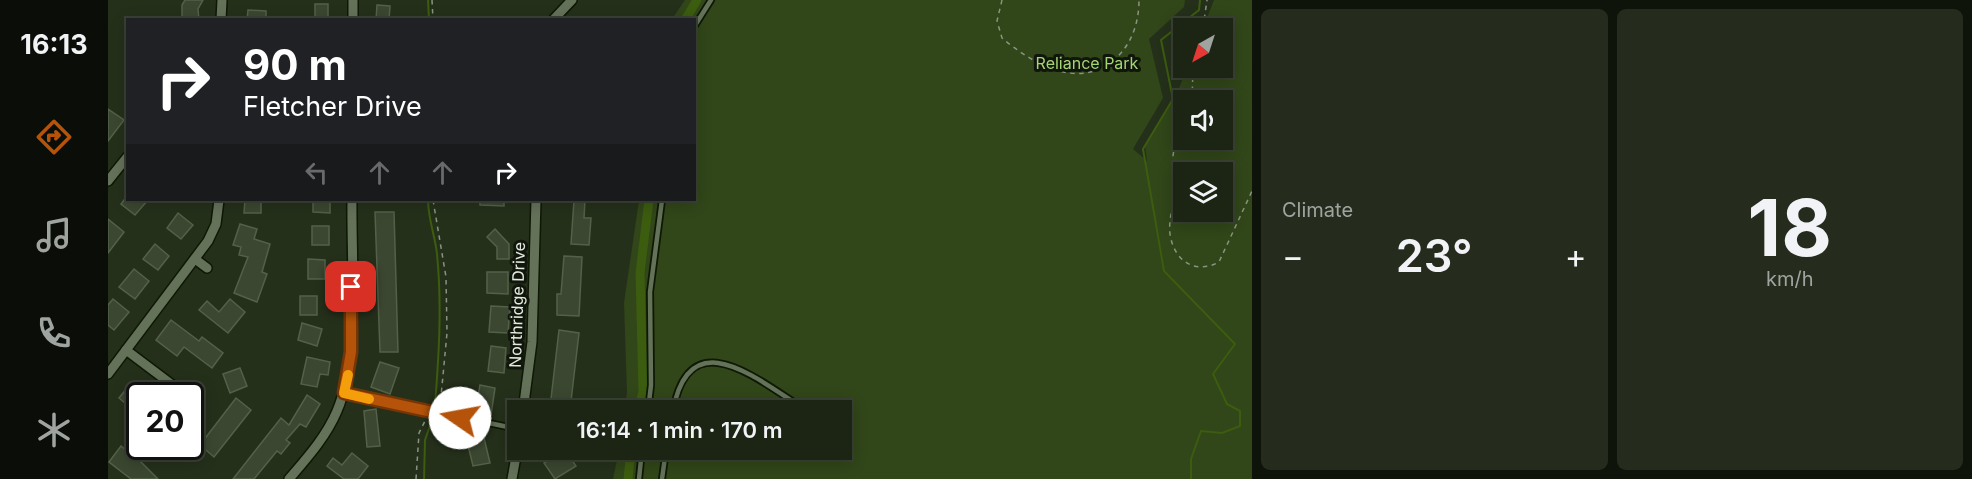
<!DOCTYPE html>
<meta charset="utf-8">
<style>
:root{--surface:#1c2414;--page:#252c1d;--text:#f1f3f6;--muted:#a0a4a0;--line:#3a4134;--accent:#b45309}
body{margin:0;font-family:Inter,sans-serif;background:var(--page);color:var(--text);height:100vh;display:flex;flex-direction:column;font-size:22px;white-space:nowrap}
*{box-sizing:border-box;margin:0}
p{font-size:20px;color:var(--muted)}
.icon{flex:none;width:33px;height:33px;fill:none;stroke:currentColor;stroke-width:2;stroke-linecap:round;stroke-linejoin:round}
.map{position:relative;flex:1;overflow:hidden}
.panel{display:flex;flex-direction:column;gap:9px;padding:9px;background:#0f140b;width:720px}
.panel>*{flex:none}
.guide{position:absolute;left:18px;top:18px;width:570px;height:183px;border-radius:0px;box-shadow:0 3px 15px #0003,0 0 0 2px var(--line);background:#202124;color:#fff;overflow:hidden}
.needle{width:39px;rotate:219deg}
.fabs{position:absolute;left:1065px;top:18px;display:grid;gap:12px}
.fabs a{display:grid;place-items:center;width:60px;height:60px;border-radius:0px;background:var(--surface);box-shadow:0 3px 15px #0003,0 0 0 2px var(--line);font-size:30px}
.speed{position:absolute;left:18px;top:382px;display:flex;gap:12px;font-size:30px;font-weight:700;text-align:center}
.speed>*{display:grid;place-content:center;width:78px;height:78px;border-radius:50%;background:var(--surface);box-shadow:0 3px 15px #0003,0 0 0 2px var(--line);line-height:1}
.speed .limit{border:3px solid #111;border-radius:9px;background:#fff;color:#111}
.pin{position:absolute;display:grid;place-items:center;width:51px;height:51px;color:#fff;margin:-26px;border-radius:12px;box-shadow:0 3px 9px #0006}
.me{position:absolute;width:66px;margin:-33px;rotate:282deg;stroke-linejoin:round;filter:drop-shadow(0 0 4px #0008)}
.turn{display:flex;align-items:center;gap:21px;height:126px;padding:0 18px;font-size:27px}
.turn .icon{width:78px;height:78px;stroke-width:2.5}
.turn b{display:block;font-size:42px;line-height:51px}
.lanes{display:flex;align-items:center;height:57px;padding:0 18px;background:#0003;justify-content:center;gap:30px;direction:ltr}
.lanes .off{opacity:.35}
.big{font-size:45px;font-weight:600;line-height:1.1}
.panel .tile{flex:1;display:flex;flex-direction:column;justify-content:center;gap:9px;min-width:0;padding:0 21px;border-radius:9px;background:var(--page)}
.panel .dial{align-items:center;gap:0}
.dial b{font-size:78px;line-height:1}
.heat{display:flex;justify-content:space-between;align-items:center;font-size:33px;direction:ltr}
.panel .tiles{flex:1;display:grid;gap:9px;grid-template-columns:repeat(2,1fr)}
.trip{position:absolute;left:399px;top:400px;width:345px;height:60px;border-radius:0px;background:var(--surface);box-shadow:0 3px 15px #0003,0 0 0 2px var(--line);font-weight:600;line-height:60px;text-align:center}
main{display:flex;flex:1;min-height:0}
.menu{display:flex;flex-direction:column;width:108px;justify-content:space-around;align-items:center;background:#0b0e08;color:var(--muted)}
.menu .icon{width:42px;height:42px}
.menu .active{color:var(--accent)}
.menu b{font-size:27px;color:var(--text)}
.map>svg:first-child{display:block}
</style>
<main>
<nav class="menu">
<b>16:13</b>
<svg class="icon active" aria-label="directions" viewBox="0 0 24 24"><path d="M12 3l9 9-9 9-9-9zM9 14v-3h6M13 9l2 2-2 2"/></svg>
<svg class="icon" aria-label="music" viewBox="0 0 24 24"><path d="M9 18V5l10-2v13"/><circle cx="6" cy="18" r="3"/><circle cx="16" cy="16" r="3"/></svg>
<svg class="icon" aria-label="phone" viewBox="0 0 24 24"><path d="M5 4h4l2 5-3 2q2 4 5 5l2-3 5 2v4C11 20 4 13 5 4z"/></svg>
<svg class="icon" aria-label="climate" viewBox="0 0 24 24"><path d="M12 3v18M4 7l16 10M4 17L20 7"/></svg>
</nav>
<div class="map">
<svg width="1144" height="479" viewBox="0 0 1144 479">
<rect width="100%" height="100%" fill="#25301b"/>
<path fill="#314619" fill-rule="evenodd" d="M 577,0 L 1077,0 L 1076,7 L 1041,39 L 1055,98 L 1025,149 L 1039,161 L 1037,146 L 1068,96 L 1079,68 L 1114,68 L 1114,28 L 1095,28 L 1106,0 L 1144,0 L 1144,479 L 505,479 L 511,450 L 734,450 L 734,411 L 517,411 L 519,392 L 516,303 L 531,200 L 586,200 L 586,20 L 564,19 ZM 1076,100 L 1114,100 L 1114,140 L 1076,140 ZM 1076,172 L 1114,172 L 1114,212 L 1076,212 Z"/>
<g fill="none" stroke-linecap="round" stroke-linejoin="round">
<g stroke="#3c5c0f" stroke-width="2">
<polyline points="320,0 321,20"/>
<path d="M 320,200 C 320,219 327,235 329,254 C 334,305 331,354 327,405"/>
<polyline points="316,479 317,440 324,420"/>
<polyline points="1083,479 1083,459 1093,431 1114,433 1132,426 1132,411 1119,404 1105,374 1127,344 1056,271 1035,149 1065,99 1053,40 1091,10 1092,0"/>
</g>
<g stroke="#3c5c0f" stroke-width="9">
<polyline points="577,20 589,0"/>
<polyline points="530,411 535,392 532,273 541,200"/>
<polyline points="520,479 523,450"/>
</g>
</g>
<g fill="#3b4730" stroke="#546149" stroke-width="1.5">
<polygon points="77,0 95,0 90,9 91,20 74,20 74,5"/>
<rect x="207" y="4" width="13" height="16"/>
<polygon points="269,5 282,6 281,20 268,20"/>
<polygon points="140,10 158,11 158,20 139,20"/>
<polygon points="0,109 16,120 0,141"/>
<polygon points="16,200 40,200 27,215 13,204"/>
<polygon points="137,200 153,200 153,213 136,213"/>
<polygon points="205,200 222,200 222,213 205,212"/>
<polygon points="372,200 396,200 396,206 372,205"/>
<polygon points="466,200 477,200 476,218 483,218 481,245 463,244"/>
<polygon points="267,212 286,212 290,352 272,352"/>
<polygon points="70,213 85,225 73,239 59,228"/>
<polygon points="0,219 16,232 0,253"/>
<polygon points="132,224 149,229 146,239 162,244 154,272 159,274 149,302 126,293 140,257 131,255 133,247 125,245"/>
<rect x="204" y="226" width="17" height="19"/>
<polygon points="387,229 401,244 401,259 389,259 389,247 379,237"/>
<polygon points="47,244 61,256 50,270 35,259"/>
<polygon points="456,256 474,257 471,316 449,315 449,294 453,294"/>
<polygon points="200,259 217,260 217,279 200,279"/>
<polygon points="26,269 41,281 27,299 11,287"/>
<polygon points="379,272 400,272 400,294 379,293"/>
<rect x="192" y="296" width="17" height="19"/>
<polygon points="5,299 21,312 6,330 0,325 0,305"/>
<polygon points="122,299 137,312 120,333 91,310 99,301 111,312"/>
<polygon points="383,306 402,307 400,333 381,332"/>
<polygon points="63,320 91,341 94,337 115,353 104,368 76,347 69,356 48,340"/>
<polygon points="194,323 214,329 209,346 190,340"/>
<polygon points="451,330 471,333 463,401 443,399"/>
<polygon points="383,346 398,348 396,373 380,371"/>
<polygon points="199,357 222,362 220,375 212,374 209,387 193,384"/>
<polygon points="272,362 291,368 282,394 263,387"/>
<polygon points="132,368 139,386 122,393 115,374"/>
<polygon points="24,382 42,396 32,396 32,433 22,425 31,415 11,398"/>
<polygon points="372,385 387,388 383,415 367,412"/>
<polygon points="199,395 212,404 198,427 192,424 178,440 182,443 173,454 169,451 146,479 125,479 173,418 181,425"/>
<polygon points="128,398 143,410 106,457 92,445"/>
<polygon points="268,409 272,446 259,447 256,411"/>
<polygon points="376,438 382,463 365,466 359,441"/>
<polygon points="13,446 34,463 50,479 23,479 1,462"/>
<polygon points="56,447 82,447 80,456"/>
<polygon points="457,450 468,466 447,479 436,463"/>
<polygon points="244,453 260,466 250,479 236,479 219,466 225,458 234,465"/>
</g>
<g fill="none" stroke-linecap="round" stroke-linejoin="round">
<g stroke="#0e1804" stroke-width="8">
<g id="lane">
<polyline points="586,27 603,0"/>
<polyline points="236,393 410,429"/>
<polyline points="540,411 543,385 542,292 554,200"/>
<path d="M 565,411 C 582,317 654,384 700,411"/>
<polyline points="734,431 741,435"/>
<polyline points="531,479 534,450"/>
<polyline points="554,479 558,450"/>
</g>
</g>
<g stroke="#0e1804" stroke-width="12">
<g id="street">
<polyline points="113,20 114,0"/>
<polyline points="245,20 245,0"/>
<polyline points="445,20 464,0"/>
<polyline points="0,181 20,156"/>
<polyline points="87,259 99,268"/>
<polyline points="18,350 79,396"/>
<polyline points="0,374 100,241 108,224 111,200"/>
<polyline points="415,411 424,342 428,200"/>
<path d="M 181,479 C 199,458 218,437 229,411 C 252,358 243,259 244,200"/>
<polyline points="404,479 410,445"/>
</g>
</g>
<g stroke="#8a9382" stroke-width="1.5" stroke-dasharray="4.5 4.5" stroke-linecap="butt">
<polyline points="324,0 325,20"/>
<path d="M 894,0 L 889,21 L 894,38 C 925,64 971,91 1007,59 C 1024,44 1031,22 1031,0"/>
<polyline points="1095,28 1099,0"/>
<polyline points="1084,100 1085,68"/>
<path d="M 1076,127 C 1070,138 1064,149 1065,162 C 1066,169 1071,176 1070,184 C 1067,201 1060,217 1062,234 C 1066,261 1087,275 1111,262 L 1144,191"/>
<polyline points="325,200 338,277 339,333 332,407"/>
<polyline points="308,479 311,433 319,417"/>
</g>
<use href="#lane" stroke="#65725a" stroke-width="4.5"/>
<use href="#street" stroke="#65725a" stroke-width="9"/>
</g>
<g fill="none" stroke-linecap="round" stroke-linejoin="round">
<g stroke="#753606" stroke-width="15">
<polyline id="route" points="243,287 243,352 236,393 352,418"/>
</g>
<use href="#route" stroke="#b45309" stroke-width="10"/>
<polyline stroke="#f59e0b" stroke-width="10" points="240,375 236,393 261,399"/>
</g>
<g text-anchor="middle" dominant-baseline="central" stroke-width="6" stroke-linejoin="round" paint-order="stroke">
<g font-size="16" fill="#a4d572" stroke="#11160d">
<text x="979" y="63">Reliance Park</text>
</g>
<g font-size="16" fill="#e4ebde" stroke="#11160d">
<text transform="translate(409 305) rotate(-88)">Northridge Drive</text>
</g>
</g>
</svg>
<div class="fabs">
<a><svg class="needle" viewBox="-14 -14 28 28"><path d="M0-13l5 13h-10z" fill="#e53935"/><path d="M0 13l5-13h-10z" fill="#a0a4a0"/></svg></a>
<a><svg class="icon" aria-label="sound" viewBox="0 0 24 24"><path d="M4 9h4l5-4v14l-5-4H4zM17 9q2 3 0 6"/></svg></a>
<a><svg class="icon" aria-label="layers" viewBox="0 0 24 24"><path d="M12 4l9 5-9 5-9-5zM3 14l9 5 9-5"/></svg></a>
</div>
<div class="speed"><div class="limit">20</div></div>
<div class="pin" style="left:243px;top:287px;background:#d93025"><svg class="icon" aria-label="arrive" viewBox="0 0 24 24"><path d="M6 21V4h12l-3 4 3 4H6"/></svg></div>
<svg class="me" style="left:352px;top:418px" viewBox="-20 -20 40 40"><circle r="19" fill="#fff"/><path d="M0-13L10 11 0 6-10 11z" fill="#b45309"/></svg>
<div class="trip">16:14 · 1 min · 170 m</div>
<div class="guide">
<div class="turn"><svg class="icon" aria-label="right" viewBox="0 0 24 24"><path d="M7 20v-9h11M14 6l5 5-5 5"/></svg><div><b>90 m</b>Fletcher Drive</div></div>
<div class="lanes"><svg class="icon off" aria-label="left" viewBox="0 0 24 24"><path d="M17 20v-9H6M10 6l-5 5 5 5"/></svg><svg class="icon off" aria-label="ahead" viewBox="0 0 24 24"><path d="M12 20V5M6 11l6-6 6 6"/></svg><svg class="icon off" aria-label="ahead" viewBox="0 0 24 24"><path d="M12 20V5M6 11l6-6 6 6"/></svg><svg class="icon" aria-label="right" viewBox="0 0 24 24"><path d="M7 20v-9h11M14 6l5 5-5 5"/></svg></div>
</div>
</div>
<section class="panel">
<div class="tiles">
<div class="tile"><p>Climate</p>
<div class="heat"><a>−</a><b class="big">23°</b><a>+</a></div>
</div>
<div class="tile dial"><b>18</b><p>km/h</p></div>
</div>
</section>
</main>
